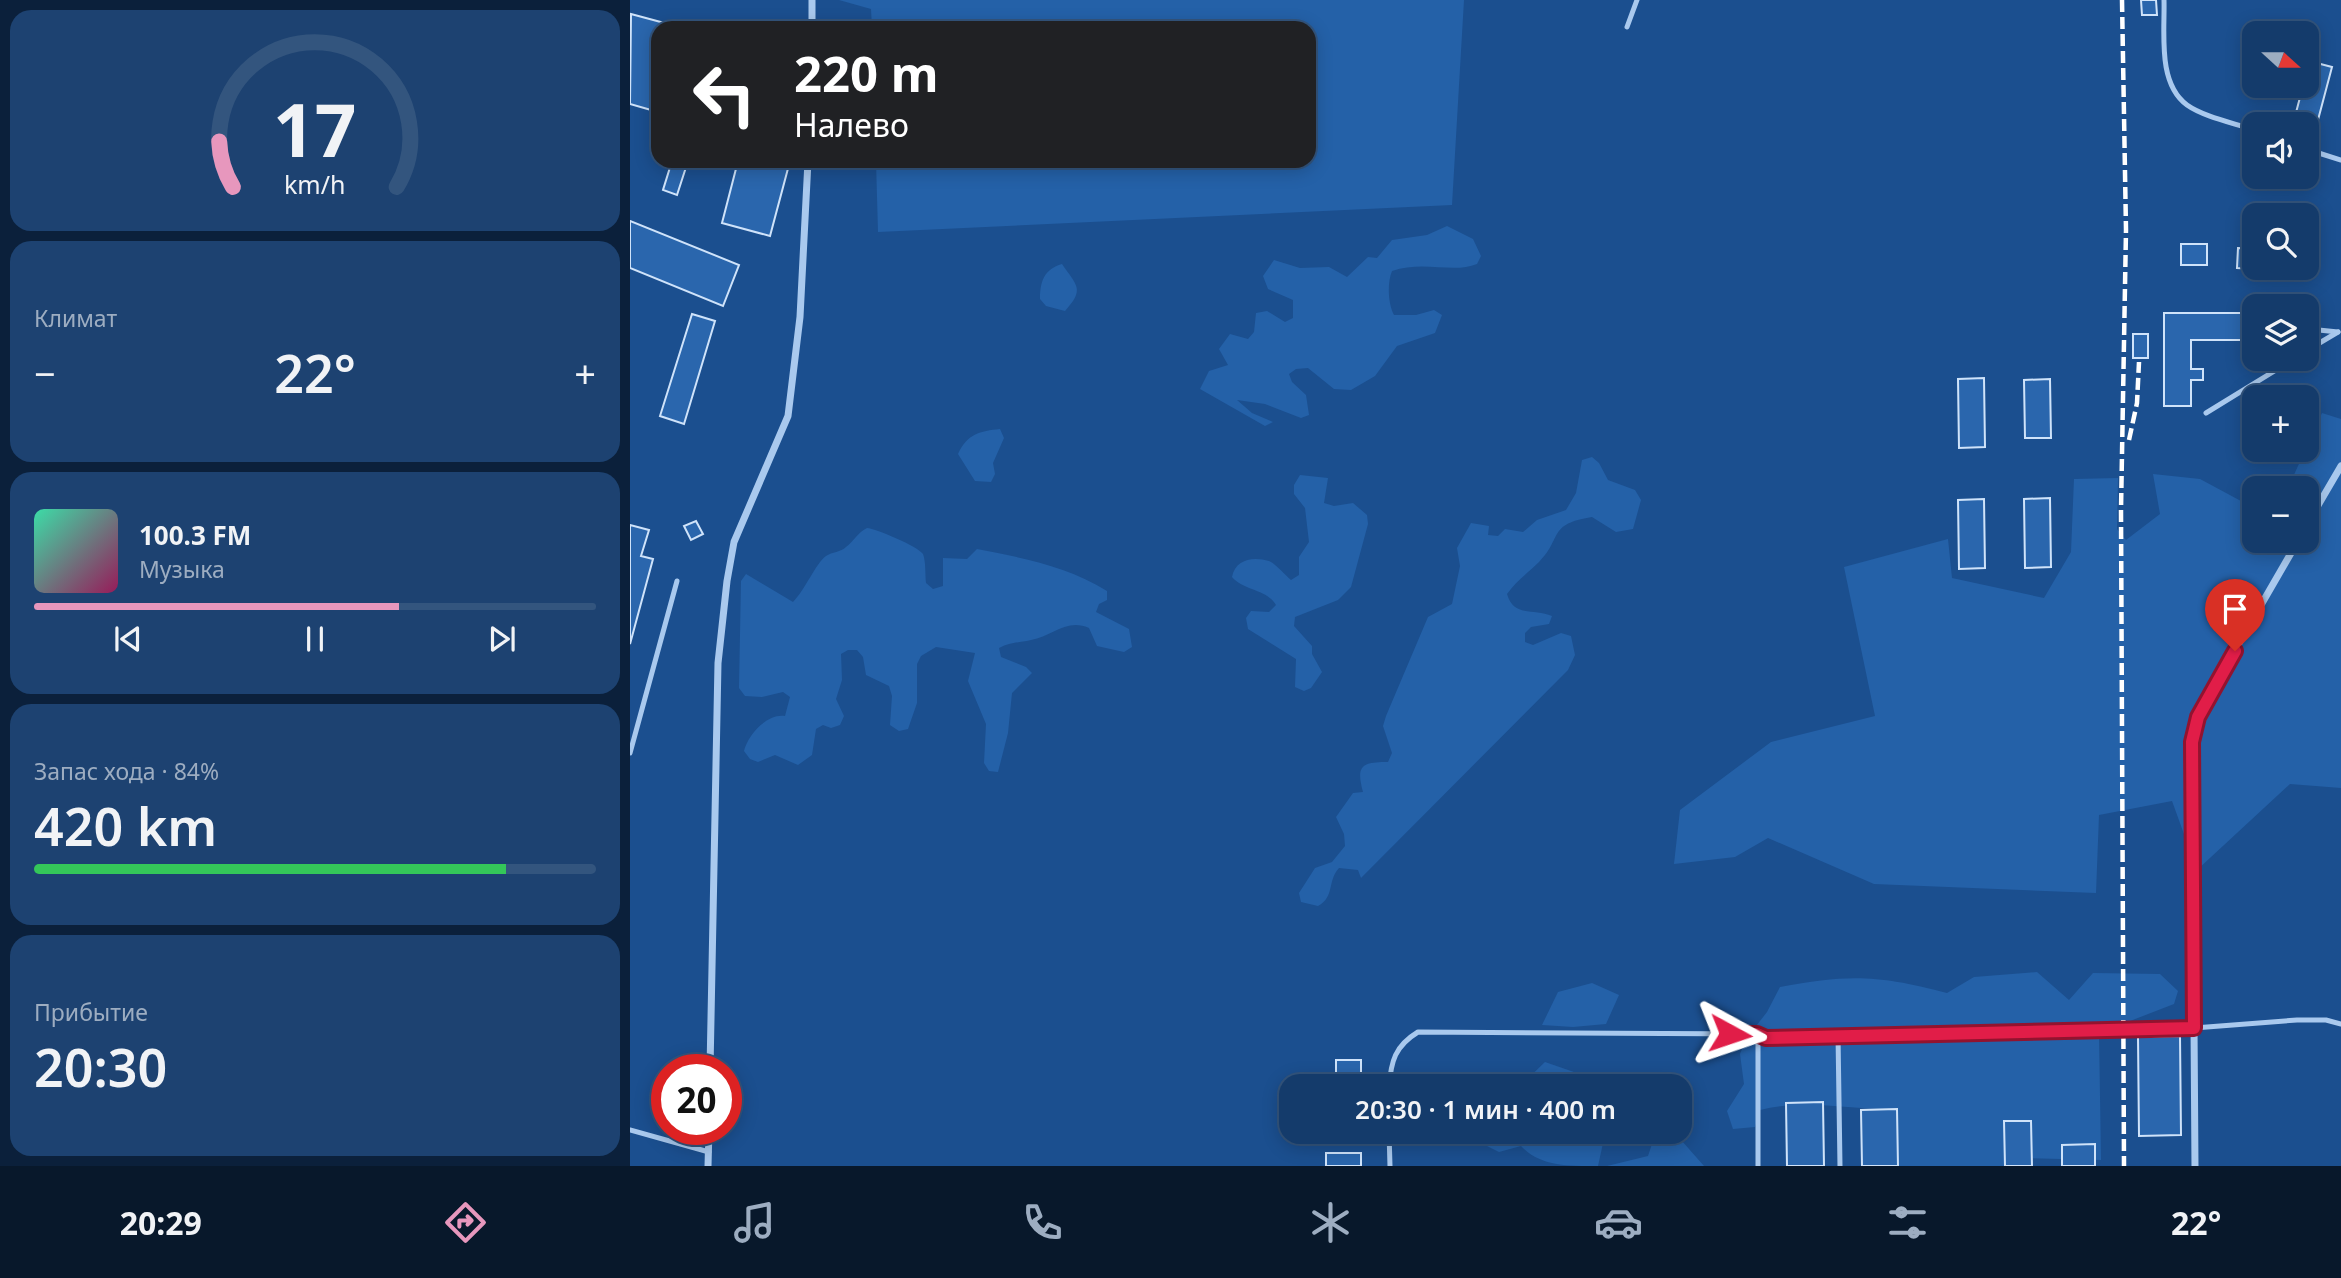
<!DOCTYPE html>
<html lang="ru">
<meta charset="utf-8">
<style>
:root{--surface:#143b6b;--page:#1d4271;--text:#f1f3f6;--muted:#9dadc1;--line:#33557e;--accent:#e797bd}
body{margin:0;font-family:"Noto Sans",sans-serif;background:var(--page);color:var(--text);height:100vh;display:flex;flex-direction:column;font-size:26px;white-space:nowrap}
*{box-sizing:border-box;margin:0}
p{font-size:23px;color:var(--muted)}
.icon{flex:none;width:38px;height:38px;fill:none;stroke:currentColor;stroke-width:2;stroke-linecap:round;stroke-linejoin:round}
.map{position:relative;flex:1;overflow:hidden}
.drawer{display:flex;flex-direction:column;gap:10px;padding:10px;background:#0b203b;width:630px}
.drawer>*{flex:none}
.top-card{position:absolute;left:21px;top:21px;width:665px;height:147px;border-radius:21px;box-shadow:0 4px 18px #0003,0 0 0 2px var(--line);background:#202124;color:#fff;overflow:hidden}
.needle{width:46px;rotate:111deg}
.buttons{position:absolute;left:1612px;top:21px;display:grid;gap:14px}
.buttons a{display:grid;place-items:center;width:77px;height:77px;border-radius:14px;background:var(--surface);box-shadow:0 4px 18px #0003,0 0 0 2px var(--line);font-size:35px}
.speed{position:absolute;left:21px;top:1054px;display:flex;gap:14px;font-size:35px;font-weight:700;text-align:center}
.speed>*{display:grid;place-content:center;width:91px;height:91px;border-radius:50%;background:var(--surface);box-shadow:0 4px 18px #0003,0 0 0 2px var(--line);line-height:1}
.speed .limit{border:10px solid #d22;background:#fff;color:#111}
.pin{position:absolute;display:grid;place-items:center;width:60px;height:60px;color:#fff;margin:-72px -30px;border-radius:50% 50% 50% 0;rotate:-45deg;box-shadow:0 0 7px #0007}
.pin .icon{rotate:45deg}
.me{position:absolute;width:77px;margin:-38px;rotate:95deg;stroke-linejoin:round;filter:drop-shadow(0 0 5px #0008)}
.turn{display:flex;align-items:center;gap:24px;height:147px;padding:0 28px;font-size:32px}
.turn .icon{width:91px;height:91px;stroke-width:2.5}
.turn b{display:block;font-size:49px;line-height:60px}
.big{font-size:52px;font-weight:600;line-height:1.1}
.drawer .tile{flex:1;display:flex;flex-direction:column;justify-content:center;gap:10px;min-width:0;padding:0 24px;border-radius:21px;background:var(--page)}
.drawer .dial{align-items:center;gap:0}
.dial svg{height:182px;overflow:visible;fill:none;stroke:var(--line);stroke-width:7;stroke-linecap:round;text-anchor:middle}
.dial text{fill:var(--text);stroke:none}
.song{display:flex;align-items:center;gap:21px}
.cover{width:84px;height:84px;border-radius:10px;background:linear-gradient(135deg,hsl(160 70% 55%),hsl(330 70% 35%))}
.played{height:7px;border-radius:4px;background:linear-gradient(90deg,var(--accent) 65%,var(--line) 65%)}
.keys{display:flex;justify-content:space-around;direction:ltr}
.heat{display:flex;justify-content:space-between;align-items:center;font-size:38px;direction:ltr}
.charge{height:10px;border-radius:5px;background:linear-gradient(90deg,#34c759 84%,var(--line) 0)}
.trip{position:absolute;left:649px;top:1074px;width:413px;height:70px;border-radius:21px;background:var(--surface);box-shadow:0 4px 18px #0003,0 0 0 2px var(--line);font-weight:600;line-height:70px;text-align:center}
.dock{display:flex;height:112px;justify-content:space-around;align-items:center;background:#08182b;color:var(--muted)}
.dock .icon{width:49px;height:49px}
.dock .on{color:var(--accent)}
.dock b{font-size:32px;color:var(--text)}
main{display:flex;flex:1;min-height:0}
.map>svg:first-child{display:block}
</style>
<main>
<section class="drawer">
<div class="tile dial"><svg viewBox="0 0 100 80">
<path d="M14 69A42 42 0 1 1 86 69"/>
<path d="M14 69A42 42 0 0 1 8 49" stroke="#e797bd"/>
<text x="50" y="56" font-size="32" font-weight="700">17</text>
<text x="50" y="72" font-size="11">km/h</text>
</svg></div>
<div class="tile"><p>Климат</p>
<div class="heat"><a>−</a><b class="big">22°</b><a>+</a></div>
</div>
<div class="tile">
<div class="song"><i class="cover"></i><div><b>100.3 FM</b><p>Музыка</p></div></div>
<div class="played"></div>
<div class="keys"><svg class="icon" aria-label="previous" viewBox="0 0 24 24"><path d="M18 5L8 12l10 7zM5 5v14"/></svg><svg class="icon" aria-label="pause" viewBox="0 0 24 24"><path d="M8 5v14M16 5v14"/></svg><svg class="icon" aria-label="next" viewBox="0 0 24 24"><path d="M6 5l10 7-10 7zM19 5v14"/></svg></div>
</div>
<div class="tile"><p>Запас хода · 84%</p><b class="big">420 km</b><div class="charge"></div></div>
<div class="tile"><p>Прибытие</p><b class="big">20:30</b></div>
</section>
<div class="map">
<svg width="1711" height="1166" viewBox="0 0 1711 1166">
<rect width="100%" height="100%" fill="#1b4f8f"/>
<g fill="#2461a8">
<polygon points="209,0 834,0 822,205 248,232 246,161 679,161 679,28 242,28 241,9"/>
<path d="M 817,226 L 843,239 L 851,256 L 847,264 C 823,274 794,260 762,271 C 757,283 758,304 764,315 L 786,315 L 804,310 L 812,315 L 805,333 L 767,346 L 745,376 L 721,390 L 704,389 L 678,368 L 666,369 L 659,374 L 662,382 L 676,395 L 679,415 L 671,418 L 635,404 L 607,400 L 622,413 L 643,422 L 635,426 L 570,389 L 579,371 L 598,365 L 589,349 L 600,334 L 618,339 L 624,332 L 626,313 L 637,311 L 655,322 L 663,318 L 663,300 L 638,289 L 633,276 L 644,260 L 670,268 L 699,267 L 717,277 L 738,257 L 747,258 L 762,240 L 797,235 Z"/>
<path d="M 432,264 C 447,286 455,289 435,311 L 416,306 L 410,299 C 410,282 414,269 432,264 Z"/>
<polygon points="1692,413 1711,419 1711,788 1660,784 1567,870 1542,801 1469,815 1466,893 1244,884 1138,838 1105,857 1044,864 1050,810 1141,742 1245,716 1214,567 1318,539 1322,578 1414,598 1441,552 1444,479 1488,478 1487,529 1496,540 1530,514 1523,474 1570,479 1624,508 1624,541 1676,541 1676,488 1658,488"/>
<path d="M 370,429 L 374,438 L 363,463 L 365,474 L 361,482 L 345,481 L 328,454 C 337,434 350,431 370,429 Z"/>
<path d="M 962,457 L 969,463 L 978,480 L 1005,490 L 1011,500 L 1003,529 L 986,532 L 962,517 C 917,524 933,538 909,562 C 898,573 886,581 877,594 C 884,618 904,608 922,616 L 919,624 L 901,627 L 895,633 L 895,642 L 903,645 L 931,633 L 941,636 L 945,655 L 938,670 L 731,878 L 728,870 L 709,868 C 697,881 705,897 688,906 L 671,902 L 669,893 L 685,868 L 702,862 L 715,846 L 714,834 L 706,817 L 723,793 L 733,792 C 726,766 731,762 758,762 L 762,753 L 753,726 L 756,716 L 798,617 L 822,604 L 830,566 L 827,548 L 841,523 L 859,526 L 858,535 L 868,536 L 875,529 L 893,532 L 907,520 L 936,510 L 946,493 L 952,460 Z"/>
<path d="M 670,475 L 698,478 L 694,503 L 704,506 L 723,503 L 737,515 L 738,524 L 721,587 L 708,600 L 665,617 L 664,626 L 682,646 L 682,654 L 692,672 L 681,688 L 674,691 L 665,687 L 666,659 L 618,629 L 616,618 L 621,611 L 639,612 L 646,605 C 637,589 614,591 602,577 C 605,560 622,556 639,561 C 646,564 655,575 661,580 L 669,575 L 669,557 L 679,542 L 675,508 L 664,494 L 664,485 Z"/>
<path d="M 237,528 C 246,529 288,546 293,554 C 296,562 295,574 296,583 L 303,589 L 313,586 L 313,558 L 337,559 L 347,549 C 393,558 437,566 477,591 L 477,600 L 469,604 L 466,612 L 499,629 L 502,647 L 494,652 L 467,646 L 459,628 C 436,618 422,637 401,640 C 388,643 381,642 369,648 L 371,657 L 396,667 L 402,673 L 382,693 L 378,733 L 368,772 L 359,771 L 354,763 L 356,724 L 338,681 L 345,653 L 306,647 L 291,656 L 287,664 L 287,703 L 278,729 L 269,731 L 260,725 L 262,696 L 259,686 L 236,675 L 233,657 L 227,650 L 218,650 L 211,654 L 212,680 L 206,699 L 214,716 L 210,725 L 201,728 L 193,725 L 186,729 L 182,755 L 168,765 L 145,755 L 128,762 L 120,759 L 114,751 C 118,734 138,713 155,716 L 160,697 L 153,692 L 132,697 L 115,696 L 109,688 L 111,581 L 116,574 L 163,602 C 175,590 186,563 196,556 C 202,552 211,552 216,547 C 224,541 227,533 237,528 Z"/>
<path d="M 1407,972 L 1439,1000 L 1463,973 L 1530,974 L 1548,991 L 1544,1004 L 1469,1033 L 1471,1160 L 1395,1158 L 1385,1166 L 1269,1166 L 1266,1109 C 1219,1110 1177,1098 1130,1110 L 1125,1127 L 1103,1129 L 1097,1111 L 1114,1084 L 1110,1054 L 1116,1039 L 1137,1012 L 1150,987 C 1219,974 1249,975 1317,993 L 1344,977 Z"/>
<polygon points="962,983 989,995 976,1024 943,1027 912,1025 928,992"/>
<polygon points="915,1062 967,1080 968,1087 889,1087"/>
<path d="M 819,1132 L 975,1132 L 975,1134 L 968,1166 C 936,1166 910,1166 891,1146 L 869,1152 L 847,1141 L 818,1135 Z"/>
<polygon points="1026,1132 1044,1132 1074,1166 977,1166 1018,1156"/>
</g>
<g fill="#2a66ad" stroke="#cfe3fa" stroke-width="2">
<polygon points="1511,0 1526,0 1527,15 1512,15"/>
<polygon points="1,14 53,28 28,28 28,132 23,130 28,112 0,104"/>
<polygon points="1679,61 1702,67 1684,135 1676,133 1676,124 1663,124 1673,86 1676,86"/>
<polygon points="42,161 58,161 47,195 33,190"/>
<polygon points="108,161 160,161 140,236 92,223"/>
<polygon points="0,221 109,265 93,306 0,268"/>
<rect x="1551" y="244" width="26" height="21"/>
<polygon points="1608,248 1624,249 1624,268 1676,268 1678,251 1677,271 1607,268"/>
<polygon points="1534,313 1624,313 1624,356 1614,356 1614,340 1561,340 1561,369 1573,369 1573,380 1561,380 1561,406 1534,406"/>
<polygon points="62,314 85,321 54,424 30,416"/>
<rect x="1503" y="334" width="15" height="24"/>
<polygon points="1354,378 1355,447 1329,448 1328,379"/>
<polygon points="1420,379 1421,438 1395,438 1394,380"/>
<polygon points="1420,498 1421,567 1395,568 1394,499"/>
<polygon points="1354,499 1355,568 1329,569 1328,500"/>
<polygon points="66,521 73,534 61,540 54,526"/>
<polygon points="0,525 19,530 11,556 23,559 0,644"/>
<polygon points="1550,1036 1551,1135 1509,1136 1508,1037"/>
<rect x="706" y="1060" width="25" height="27"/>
<polygon points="1193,1102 1194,1166 1157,1166 1156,1103"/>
<polygon points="1267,1109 1268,1166 1232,1166 1231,1110"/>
<polygon points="1374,1121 1401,1121 1402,1166 1375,1166"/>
<polygon points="1465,1144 1465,1166 1432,1166 1432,1145"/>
<rect x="696" y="1153" width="35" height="13"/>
</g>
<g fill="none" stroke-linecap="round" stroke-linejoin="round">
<g stroke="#a9c9ee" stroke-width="5">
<path d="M 1534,0 C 1535,32 1527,83 1557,105 C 1574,117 1604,123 1624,130"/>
<polyline points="997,27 1007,0"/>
<polyline points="1676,149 1711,160"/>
<polyline points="1679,329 1708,332"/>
<polyline points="1676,351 1708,332"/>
<polyline points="1576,413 1664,359"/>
<polyline points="0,753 47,581"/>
<polyline points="1208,1035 1210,1166"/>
<path d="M 759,1087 C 761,1061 765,1046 788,1032 L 1127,1034 L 1136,1038"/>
<polyline points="0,1130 79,1152"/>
<polyline points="759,1132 760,1166"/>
<polyline points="1128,1166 1128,1044 1136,1038 1564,1028 1667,1020 1696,1020 1711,1024"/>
</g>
<g stroke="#a9c9ee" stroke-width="7">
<polyline points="182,28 182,0"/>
<polyline points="1676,526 1711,466"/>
<polyline points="80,1069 88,663 97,581 104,542 158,416 170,317 178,161"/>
<polyline points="78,1166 79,1129"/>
<polyline points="1565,1166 1562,742 1568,717 1579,695 1668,541"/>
</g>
<g stroke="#fff" stroke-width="4.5" stroke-dasharray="12 5" stroke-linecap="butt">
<polyline points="1492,0 1496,230 1491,510 1494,1166"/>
<polyline points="1499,440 1507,403 1509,362"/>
</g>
</g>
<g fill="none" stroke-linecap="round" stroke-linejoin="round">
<g stroke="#92132f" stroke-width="18">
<polyline id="route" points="1100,1034 1127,1034 1136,1038 1564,1028 1562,742 1568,717 1605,651"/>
</g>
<use href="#route" stroke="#e11d48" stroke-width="12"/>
</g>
</svg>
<div class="buttons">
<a><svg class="needle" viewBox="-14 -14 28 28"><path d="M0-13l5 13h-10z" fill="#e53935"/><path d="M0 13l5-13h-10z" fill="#9dadc1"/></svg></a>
<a><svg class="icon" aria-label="sound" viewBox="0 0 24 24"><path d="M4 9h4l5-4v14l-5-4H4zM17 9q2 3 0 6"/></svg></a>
<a><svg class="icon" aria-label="search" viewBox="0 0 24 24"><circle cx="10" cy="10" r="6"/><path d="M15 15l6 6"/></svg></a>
<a><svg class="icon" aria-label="layers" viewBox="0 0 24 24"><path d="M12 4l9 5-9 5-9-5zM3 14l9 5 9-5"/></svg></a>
<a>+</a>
<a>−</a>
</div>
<div class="speed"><div class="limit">20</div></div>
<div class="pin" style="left:1605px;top:651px;background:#d93025"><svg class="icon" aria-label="arrive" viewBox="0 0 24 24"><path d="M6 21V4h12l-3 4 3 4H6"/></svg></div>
<svg class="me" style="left:1100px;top:1034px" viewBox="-20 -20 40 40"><path d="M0-17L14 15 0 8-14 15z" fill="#e11d48" stroke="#fff" stroke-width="4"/></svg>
<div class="trip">20:30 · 1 мин · 400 m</div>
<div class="top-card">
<div class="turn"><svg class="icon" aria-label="left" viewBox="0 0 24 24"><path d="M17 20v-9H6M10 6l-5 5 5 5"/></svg><div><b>220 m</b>Налево</div></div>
</div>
</div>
</main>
<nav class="dock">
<b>20:29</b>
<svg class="icon on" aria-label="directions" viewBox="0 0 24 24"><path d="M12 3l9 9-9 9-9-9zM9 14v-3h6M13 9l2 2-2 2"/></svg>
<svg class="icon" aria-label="music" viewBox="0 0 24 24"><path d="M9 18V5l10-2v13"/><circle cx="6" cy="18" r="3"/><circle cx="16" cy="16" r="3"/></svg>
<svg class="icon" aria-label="phone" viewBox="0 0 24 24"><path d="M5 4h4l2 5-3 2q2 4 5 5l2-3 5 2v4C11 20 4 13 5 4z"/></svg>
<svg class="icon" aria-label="climate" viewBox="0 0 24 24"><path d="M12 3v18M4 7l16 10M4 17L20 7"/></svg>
<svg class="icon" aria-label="car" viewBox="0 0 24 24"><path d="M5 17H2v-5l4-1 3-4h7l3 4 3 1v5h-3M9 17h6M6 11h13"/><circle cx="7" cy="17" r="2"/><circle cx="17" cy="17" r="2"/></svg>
<svg class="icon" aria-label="filters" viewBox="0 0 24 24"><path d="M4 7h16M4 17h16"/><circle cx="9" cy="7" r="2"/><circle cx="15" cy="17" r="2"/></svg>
<b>22°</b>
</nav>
